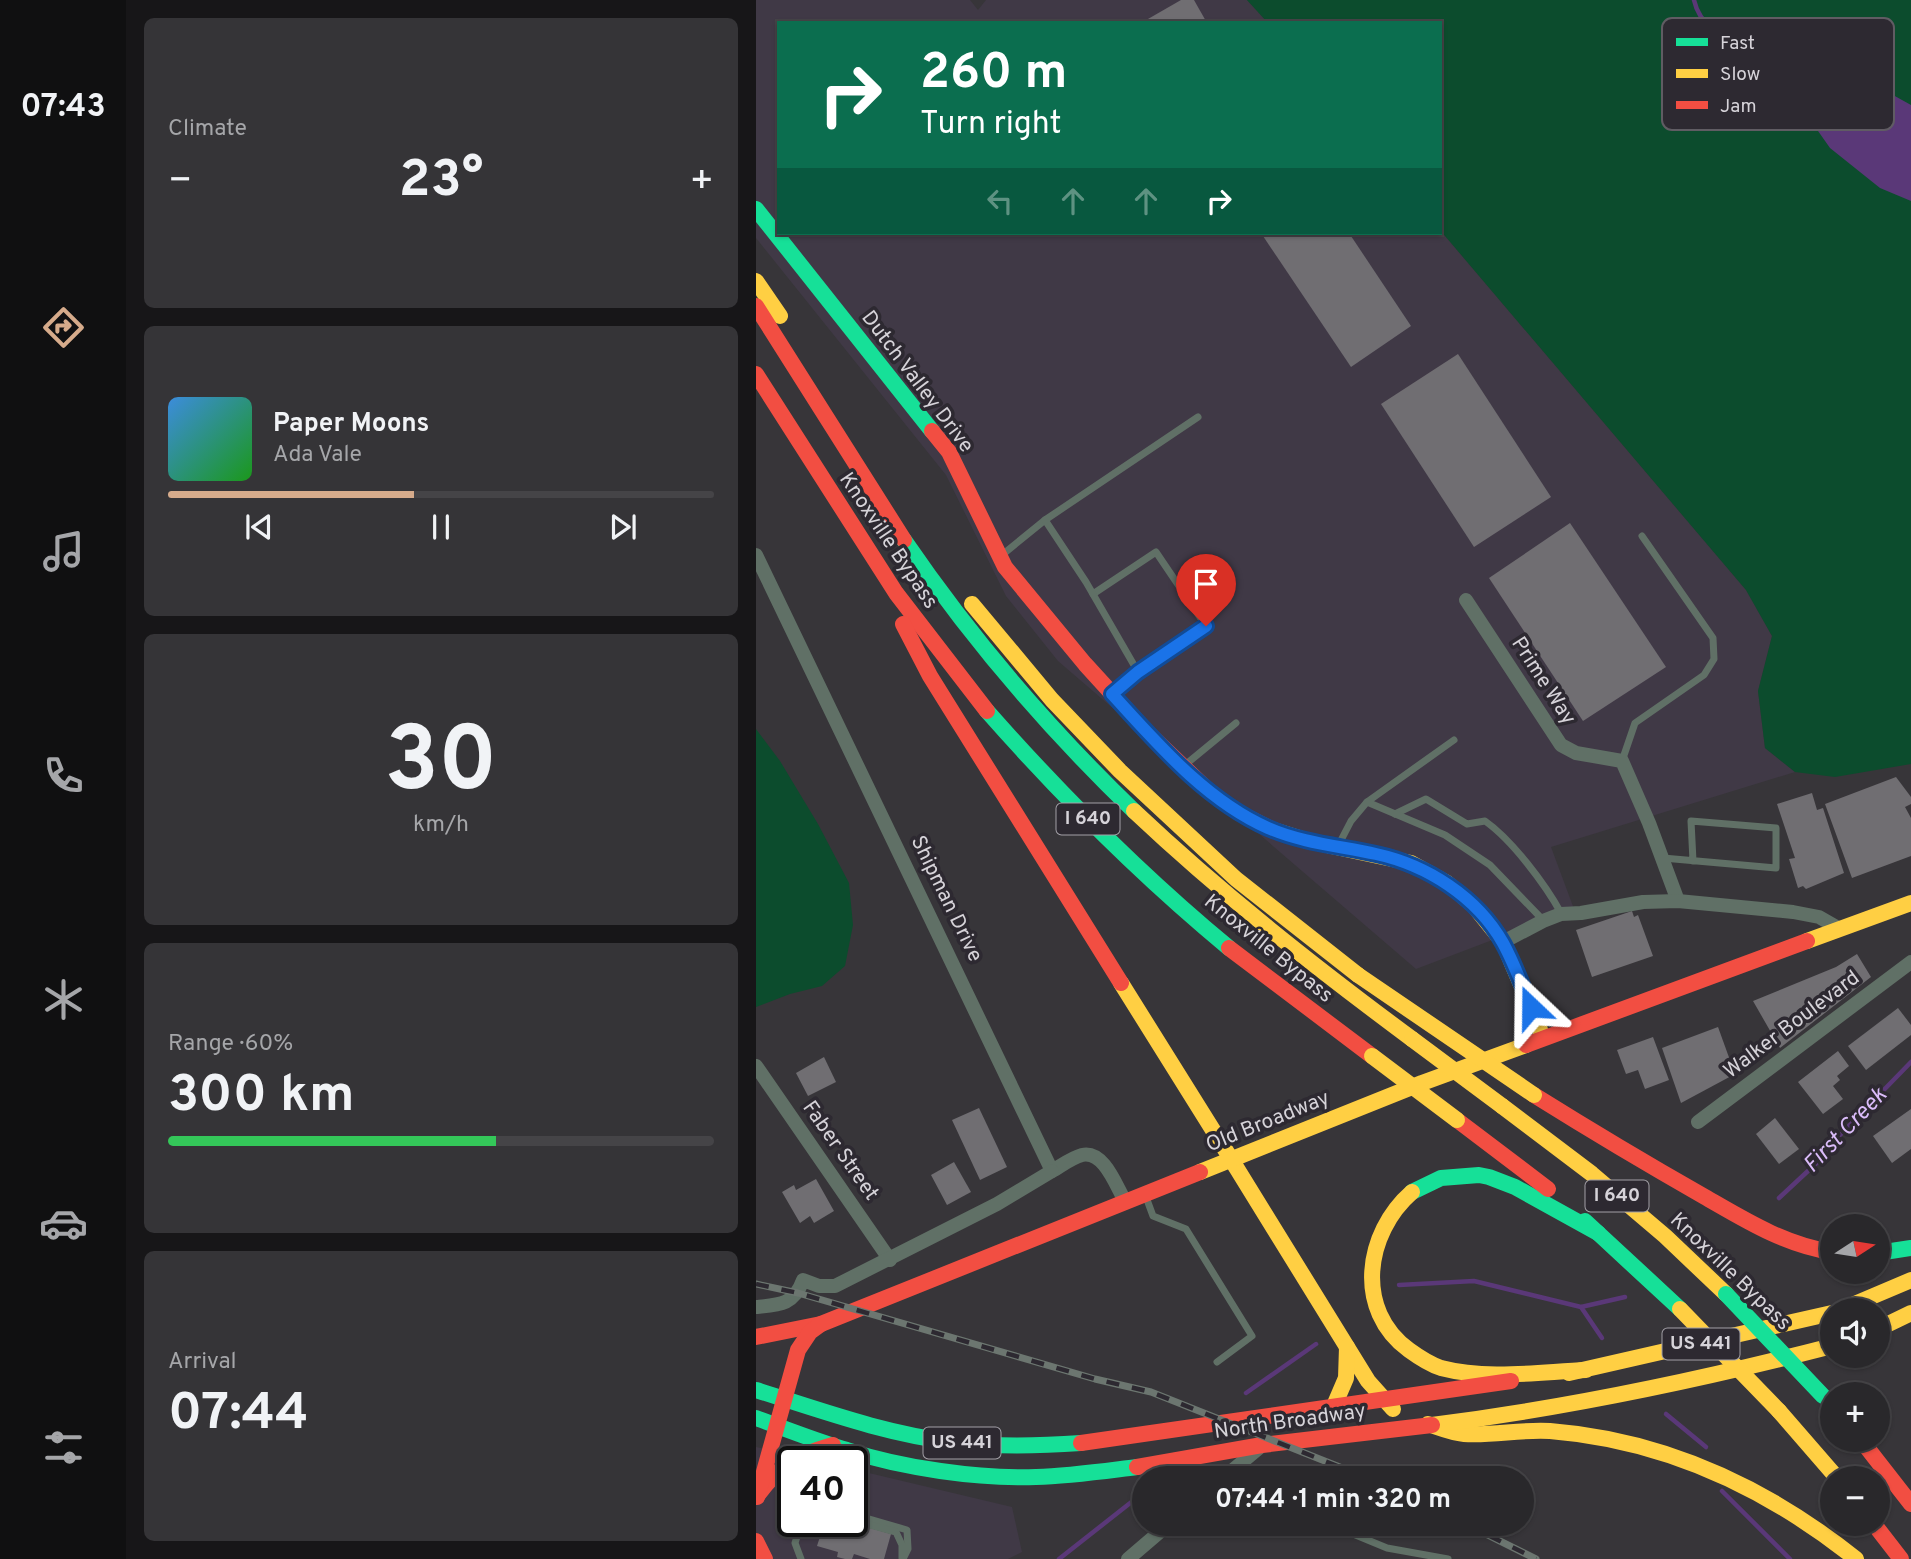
<!DOCTYPE html>
<meta charset="utf-8">
<style>
:root{--surface:#29282b;--page:#353437;--text:#f1f3f6;--muted:#a5a6a9;--line:#454447;--accent:#d6ab8b}
body{margin:0;font-family:Overpass,sans-serif;background:var(--page);color:var(--text);height:100vh;display:flex;flex-direction:column;font-size:26px;white-space:nowrap}
*{box-sizing:border-box;margin:0}
p{font-size:23px;color:var(--muted)}
.icon{flex:none;width:38px;height:38px;fill:none;stroke:currentColor;stroke-width:2;stroke-linecap:round;stroke-linejoin:round}
.map{position:relative;flex:1;overflow:hidden}
.sheet{display:flex;flex-direction:column;gap:18px;padding:18px;background:#171618;width:630px}
.sheet>*{flex:none}
.top-card{position:absolute;left:21px;top:21px;width:665px;height:214px;border-radius:0px;box-shadow:0 2px 5px #0004,0 0 0 2px var(--line);background:#0b6e4f;color:#fff;overflow:hidden}
.needle{width:46px;rotate:78deg}
.buttons{position:absolute;left:1064px;top:1214px;display:grid;gap:14px}
.buttons a{display:grid;place-items:center;width:70px;height:70px;border-radius:50%;background:var(--surface);box-shadow:0 2px 5px #0004,0 0 0 2px var(--line);font-size:35px}
.speed{position:absolute;left:21px;top:1446px;display:flex;gap:14px;font-size:35px;font-weight:700;text-align:center}
.speed>*{display:grid;place-content:center;width:91px;height:91px;border-radius:50%;background:var(--surface);box-shadow:0 2px 5px #0004,0 0 0 2px var(--line);line-height:1}
.speed .limit{border:4px solid #111;border-radius:10px;background:#fff;color:#111}
.pin{position:absolute;display:grid;place-items:center;width:60px;height:60px;color:#fff;margin:-72px -30px;border-radius:50% 50% 50% 0;rotate:-45deg;box-shadow:0 0 7px #0007}
.pin .icon{rotate:45deg}
.me{position:absolute;width:77px;margin:-38px;rotate:337deg;stroke-linejoin:round;filter:drop-shadow(0 0 5px #0008)}
.turn{display:flex;align-items:center;gap:24px;height:147px;padding:0 28px;font-size:32px}
.turn .icon{width:91px;height:91px;stroke-width:2.5}
.turn b{display:block;font-size:49px;line-height:60px}
.lanes{display:flex;align-items:center;height:66px;padding:0 28px;background:#0003;justify-content:center;gap:35px;direction:ltr}
.lanes .off{opacity:.35}
.big{font-size:52px;font-weight:700;line-height:1.1}
.sheet .tile{flex:1;display:flex;flex-direction:column;justify-content:center;gap:10px;min-width:0;padding:0 24px;border-radius:10px;background:var(--page)}
.sheet .dial{align-items:center;gap:0}
.dial b{font-size:91px;line-height:1}
.song{display:flex;align-items:center;gap:21px}
.cover{width:84px;height:84px;border-radius:10px;background:linear-gradient(135deg,hsl(210 70% 55%),hsl(120 70% 35%))}
.played{height:7px;border-radius:4px;background:linear-gradient(90deg,var(--accent) 45%,var(--line) 45%)}
.keys{display:flex;justify-content:space-around;direction:ltr}
.heat{display:flex;justify-content:space-between;align-items:center;font-size:38px;direction:ltr}
.charge{height:10px;border-radius:5px;background:linear-gradient(90deg,#34c759 60%,var(--line) 0)}
.trip{position:absolute;left:376px;top:1466px;width:402px;height:70px;border-radius:35px;background:var(--surface);box-shadow:0 2px 5px #0004,0 0 0 2px var(--line);font-weight:700;line-height:70px;text-align:center}
main{display:flex;flex:1;min-height:0}
.menu{display:flex;flex-direction:column;width:126px;justify-content:space-around;align-items:center;background:#101011;color:var(--muted)}
.menu .icon{width:49px;height:49px}
.menu .on{color:var(--accent)}
.menu b{font-size:32px;color:var(--text)}
.map>svg:first-child{display:block}
</style>
<main>
<nav class="menu">
<b>07:43</b>
<svg class="icon on" aria-label="directions" viewBox="0 0 24 24"><path d="M12 3l9 9-9 9-9-9zM9 14v-3h6M13 9l2 2-2 2"/></svg>
<svg class="icon" aria-label="music" viewBox="0 0 24 24"><path d="M9 18V5l10-2v13"/><circle cx="6" cy="18" r="3"/><circle cx="16" cy="16" r="3"/></svg>
<svg class="icon" aria-label="phone" viewBox="0 0 24 24"><path d="M5 4h4l2 5-3 2q2 4 5 5l2-3 5 2v4C11 20 4 13 5 4z"/></svg>
<svg class="icon" aria-label="climate" viewBox="0 0 24 24"><path d="M12 3v18M4 7l16 10M4 17L20 7"/></svg>
<svg class="icon" aria-label="car" viewBox="0 0 24 24"><path d="M5 17H2v-5l4-1 3-4h7l3 4 3 1v5h-3M9 17h6M6 11h13"/><circle cx="7" cy="17" r="2"/><circle cx="17" cy="17" r="2"/></svg>
<svg class="icon" aria-label="filters" viewBox="0 0 24 24"><path d="M4 7h16M4 17h16"/><circle cx="9" cy="7" r="2"/><circle cx="15" cy="17" r="2"/></svg>
</nav>
<section class="sheet">
<div class="tile"><p>Climate</p>
<div class="heat"><a>−</a><b class="big">23°</b><a>+</a></div>
</div>
<div class="tile">
<div class="song"><i class="cover"></i><div><b>Paper Moons</b><p>Ada Vale</p></div></div>
<div class="played"></div>
<div class="keys"><svg class="icon" aria-label="previous" viewBox="0 0 24 24"><path d="M18 5L8 12l10 7zM5 5v14"/></svg><svg class="icon" aria-label="pause" viewBox="0 0 24 24"><path d="M8 5v14M16 5v14"/></svg><svg class="icon" aria-label="next" viewBox="0 0 24 24"><path d="M6 5l10 7-10 7zM19 5v14"/></svg></div>
</div>
<div class="tile dial"><b>30</b><p>km/h</p></div>
<div class="tile"><p>Range · 60%</p><b class="big">300 km</b><div class="charge"></div></div>
<div class="tile"><p>Arrival</p><b class="big">07:44</b></div>
</section>
<div class="map">
<svg width="1155" height="1559" viewBox="0 0 1155 1559">
<rect width="100%" height="100%" fill="#373539"/>
<g fill="#403946">
<polygon points="0,0 214,0 222,10 230,0 491,0 512,23 23,23 23,233 684,233 684,230 990,590 1016,636 1002,691 1009,748 1039,772 795,847 818,909 660,969 302,661 250,596 190,475 0,238"/>
<polygon points="0,1447 62,1461 37,1461 37,1521 96,1521 96,1469 256,1507 266,1552 252,1559 0,1559"/>
</g>
<g fill="#0c4c2d">
<polygon points="491,0 1155,0 1155,764 1079,777 1039,772 1009,748 1002,691 1016,636 990,590 684,230 684,23 512,23"/>
<polygon points="0,729 24,761 62,824 93,883 97,925 89,966 66,986 34,994 0,1007"/>
</g>
<polygon fill="#5a3878" points="1096,77 1119,85 1155,105 1155,201 1124,188 1074,148 1029,84 1064,84"/>
<g fill="none" stroke-linecap="round" stroke-linejoin="round">
<g stroke="#5a3878" stroke-width="4.5">
<path d="M 938,0 C 945,33 984,48 1008,66 C 1016,71 1022,78 1029,84"/>
<polyline points="1023,1198 1067,1157 1084,1135 1155,1062"/>
<polyline points="643,1285 718,1281 825,1307 869,1297"/>
<polyline points="825,1307 846,1338"/>
<polyline points="490,1393 560,1344"/>
<polyline points="910,1414 950,1447"/>
<polyline points="966,1491 1034,1559"/>
<polyline points="303,1559 378,1500"/>
</g>
</g>
<g fill="#706e72">
<polygon points="425,0 438,0 451,23 385,23"/>
<polygon points="505,233 593,233 655,326 595,367"/>
<polygon points="702,354 795,497 718,547 625,404"/>
<polygon points="814,523 910,667 827,721 733,578"/>
<polygon points="1140,777 1155,797 1155,804 1149,807 1155,818 1155,856 1096,878 1069,804"/>
<polygon points="1056,793 1061,810 1067,808 1088,873 1050,889 1047,886 1042,888 1033,859 1039,858 1021,804"/>
<polygon points="876,911 878,917 882,915 897,956 836,977 820,930"/>
<polygon points="1101,954 1115,977 1024,1048 997,1001 1080,967"/>
<polygon points="1142,1008 1155,1025 1155,1035 1110,1070 1092,1046"/>
<polygon points="962,1027 979,1074 925,1103 906,1048"/>
<polygon points="897,1037 913,1080 889,1089 882,1070 870,1074 861,1050"/>
<polygon points="1082,1051 1093,1066 1081,1076 1084,1080 1077,1086 1087,1099 1067,1114 1042,1082"/>
<polygon points="68,1057 80,1082 52,1096 40,1073"/>
<polygon points="223,1108 251,1167 224,1180 196,1120"/>
<polygon points="1155,1109 1155,1149 1136,1163 1117,1136"/>
<polygon points="1019,1118 1043,1149 1023,1164 1000,1134"/>
<polygon points="198,1162 215,1192 191,1205 175,1175"/>
<polygon points="60,1179 78,1211 58,1223 54,1216 44,1223 26,1192 38,1185 40,1190"/>
<polygon points="69,1521 89,1521 135,1534 128,1559 114,1559 98,1554 96,1559 89,1559 81,1557 82,1552 61,1546"/>
</g>
<g fill="none" stroke-linecap="round" stroke-linejoin="round">
<g stroke="#607066" stroke-width="7">
<polyline points="246,555 289,520"/>
<polyline points="337,594 400,552 450,626 382,672"/>
<polyline points="359,691 382,672 330,582 289,520 442,417"/>
<polyline points="866,761 879,723 948,675 958,659 957,638 886,536"/>
<polyline points="429,765 480,723"/>
<polyline points="611,802 698,740"/>
<path d="M 639,814 L 670,799 L 711,824 L 729,821 C 756,840 789,884 805,913"/>
<polyline points="582,846 595,821 611,802 689,835 734,865 787,920"/>
<polyline points="907,858 1020,868 1020,828 935,821 937,861"/>
<polyline points="390,1197 397,1216 430,1229 496,1336 461,1362"/>
<polyline points="96,1514 151,1530 152,1549 147,1559"/>
<polyline points="96,1520 140,1532 146,1545 146,1558"/>
<polyline points="573,1524 631,1548 692,1559"/>
<polyline points="45,1559 39,1543 46,1521"/>
</g>
<g stroke="#607066" stroke-width="14">
<path d="M 0,555 L 296,1171 C 305,1166 315,1158 326,1155 C 348,1150 360,1186 369,1201"/>
<polyline points="710,600 805,745 820,753 866,761 893,823 922,901"/>
<polyline points="747,942 787,921 805,914 825,913 887,902 922,901 1037,912 1063,917 1084,929"/>
<polyline points="0,1066 134,1260"/>
<polyline points="942,1122 1155,962"/>
<path d="M 0,1307 C 23,1305 38,1305 47,1280 L 63,1286 L 79,1286 L 241,1204 L 296,1171"/>
<polyline points="417,1462 434,1479"/>
<polyline points="466,1479 503,1448"/>
<polyline points="372,1559 413,1524"/>
</g>
<g stroke="#16e098" stroke-width="16">
<polyline points="0,209 176,431"/>
<path d="M 148,540 C 215,638 293,729 378,811"/>
<path d="M 231,711 C 306,796 386,876 473,948"/>
<polyline points="656,1192 685,1178 723,1175 733,1177 759,1187 842,1233"/>
<polyline points="829,1221 924,1309"/>
<polyline points="1122,1253 1155,1248"/>
<path d="M 0,1390 C 64,1410 129,1434 197,1442 C 239,1447 282,1446 325,1443"/>
<path d="M 0,1418 C 30,1429 60,1441 91,1450 C 146,1468 222,1479 280,1477 C 314,1476 348,1471 381,1467"/>
</g>
<g stroke="#ffcf43" stroke-width="16">
<polyline points="0,281 24,316"/>
<polyline points="216,604 296,700 364,771 480,879 602,975"/>
<path d="M 378,811 C 466,894 559,967 656,1039"/>
<polyline points="517,830 552,841 655,863 691,883 718,906 747,942 787,1037"/>
<polyline points="1051,941 1155,903"/>
<polyline points="365,983 475,1159"/>
<polyline points="746,1106 836,1174 909,1236 970,1294"/>
<polyline points="475,1159 612,1381 637,1409"/>
<polyline points="444,1172 666,1083 770,1045"/>
<path d="M 656,1192 C 609,1233 598,1310 653,1350 C 664,1358 673,1364 685,1368 C 731,1380 783,1372 830,1370"/>
<polyline points="1082,1311 1155,1280"/>
<polyline points="1122,1329 1155,1313"/>
<polyline points="813,1373 1076,1313"/>
<polyline points="578,1406 590,1378 591,1347"/>
<polyline points="1023,1411 1082,1479"/>
<path d="M 672,1424 C 684,1428 696,1433 708,1434 C 737,1436 765,1429 794,1431 C 908,1440 1011,1488 1100,1559"/>
<path d="M 676,1425 C 811,1408 944,1380 1076,1346"/>
</g>
<g stroke="#f24e42" stroke-width="16">
<polyline points="0,306 148,540"/>
<polyline points="0,374 140,593 231,711"/>
<polyline points="176,431 193,452 249,567 329,664 391,732 454,792 483,813 517,830"/>
<polyline points="147,624 174,676 365,983"/>
<polyline points="473,948 616,1056"/>
<polyline points="770,1045 1051,941"/>
<path d="M 778,1095 C 834,1130 891,1164 949,1197 C 989,1220 1029,1245 1076,1252"/>
<polyline points="701,1120 792,1189"/>
<polyline points="0,1337 65,1324"/>
<polyline points="1105,1440 1155,1504"/>
<polyline points="325,1443 755,1381"/>
<polyline points="381,1467 506,1445 676,1425"/>
<path d="M 1,1496 C 25,1464 39,1456 77,1445"/>
<polyline points="1,1497 42,1350 54,1332 65,1324 444,1172"/>
<polyline points="1118,1524 1145,1559"/>
<polyline points="0,1541 9,1559"/>
</g>
<g stroke="#6c7670" stroke-width="7">
<g id="rail">
<polyline points="0,1284 42,1293 339,1379 395,1392 614,1479"/>
<polyline points="710,1524 780,1559"/>
</g>
</g>
<use href="#rail" stroke="#2d2931" stroke-width="4.5" stroke-dasharray="13" stroke-linecap="butt"/>
<polyline stroke="#16e098" stroke-width="16" points="970,1294 1067,1396"/>
<g stroke="#ffcf43" stroke-width="16">
<polyline points="602,975 778,1095"/>
<polyline points="656,1039 746,1106"/>
<polyline points="616,1056 701,1120"/>
<polyline points="924,1309 1023,1411"/>
</g>
</g>
<g fill="none" stroke-linecap="round" stroke-linejoin="round">
<g stroke="#114b97" stroke-width="18">
<path id="route" d="M 450,626 L 382,672 L 356,694 C 401,743 449,800 512,828 C 546,843 584,846 620,854 C 671,865 721,897 747,943 C 758,963 766,985 775,1007"/>
</g>
<use href="#route" stroke="#1a73e8" stroke-width="12"/>
</g>
<g text-anchor="middle" dominant-baseline="central" stroke-width="7" stroke-linejoin="round" paint-order="stroke">
<g fill="#2d2931" stroke="#a3a0a7" stroke-width="2">
<rect x="300.5" y="803.5" width="63" height="31" rx="5"/>
<rect x="829.5" y="1180.5" width="63" height="31" rx="5"/>
<rect x="906.5" y="1328.5" width="77" height="31" rx="5"/>
<rect x="167.5" y="1427.5" width="77" height="31" rx="5"/>
</g>
<g font-size="19" font-weight="bold" fill="#d6d3d9">
<text x="332" y="819">I 640</text>
<text x="861" y="1196">I 640</text>
<text x="945" y="1344">US 441</text>
<text x="206" y="1443">US 441</text>
</g>
<g font-size="21" fill="#d6d3d9" stroke="#2d2931">
<text transform="translate(161 382) rotate(53)">Dutch Valley Drive</text>
<text transform="translate(132 541) rotate(56)">Knoxville Bypass</text>
<text transform="translate(787 681) rotate(57)">Prime Way</text>
<text transform="translate(190 899) rotate(64)">Shipman Drive</text>
<text transform="translate(512 949) rotate(39)">Knoxville Bypass</text>
<text transform="translate(1036 1025) rotate(-37)">Walker Boulevard</text>
<text transform="translate(512 1122) rotate(-22)">Old Broadway</text>
<text transform="translate(84 1151) rotate(55)">Faber Street</text>
<text transform="translate(974 1272) rotate(44)">Knoxville Bypass</text>
<text transform="translate(534 1422) rotate(-8)">North Broadway</text>
</g>
<g font-size="23" font-style="italic" fill="#dabcf9" stroke="#2d2931">
<text transform="translate(1090 1131) rotate(-46)">First Creek</text>
</g>
</g>
<rect x="906" y="18" width="232" height="112" rx="10" fill="#2d2931" stroke="#605c63" stroke-width="2"/>
<rect x="920" y="38" width="32" height="8" fill="#16e098"/>
<rect x="920" y="69" width="32" height="9" fill="#ffcf43"/>
<rect x="920" y="101" width="32" height="8" fill="#f24e42"/>
<g font-size="19" fill="#d6d3d9">
<text x="964" y="49">Fast</text>
<text x="964" y="80">Slow</text>
<text x="964" y="112">Jam</text>
</g>
</svg>
<div class="buttons">
<a><svg class="needle" viewBox="-14 -14 28 28"><path d="M0-13l5 13h-10z" fill="#e53935"/><path d="M0 13l5-13h-10z" fill="#a5a6a9"/></svg></a>
<a><svg class="icon" aria-label="sound" viewBox="0 0 24 24"><path d="M4 9h4l5-4v14l-5-4H4zM17 9q2 3 0 6"/></svg></a>
<a>+</a>
<a>−</a>
</div>
<div class="speed"><div class="limit">40</div></div>
<div class="pin" style="left:450px;top:626px;background:#d93025"><svg class="icon" aria-label="arrive" viewBox="0 0 24 24"><path d="M6 21V4h12l-3 4 3 4H6"/></svg></div>
<svg class="me" style="left:775px;top:1007px" viewBox="-20 -20 40 40"><path d="M0-17L14 15 0 8-14 15z" fill="#1a73e8" stroke="#fff" stroke-width="4"/></svg>
<div class="trip">07:44 · 1 min · 320 m</div>
<div class="top-card">
<div class="turn"><svg class="icon" aria-label="right" viewBox="0 0 24 24"><path d="M7 20v-9h11M14 6l5 5-5 5"/></svg><div><b>260 m</b>Turn right</div></div>
<div class="lanes"><svg class="icon off" aria-label="left" viewBox="0 0 24 24"><path d="M17 20v-9H6M10 6l-5 5 5 5"/></svg><svg class="icon off" aria-label="ahead" viewBox="0 0 24 24"><path d="M12 20V5M6 11l6-6 6 6"/></svg><svg class="icon off" aria-label="ahead" viewBox="0 0 24 24"><path d="M12 20V5M6 11l6-6 6 6"/></svg><svg class="icon" aria-label="right" viewBox="0 0 24 24"><path d="M7 20v-9h11M14 6l5 5-5 5"/></svg></div>
</div>
</div>
</main>
